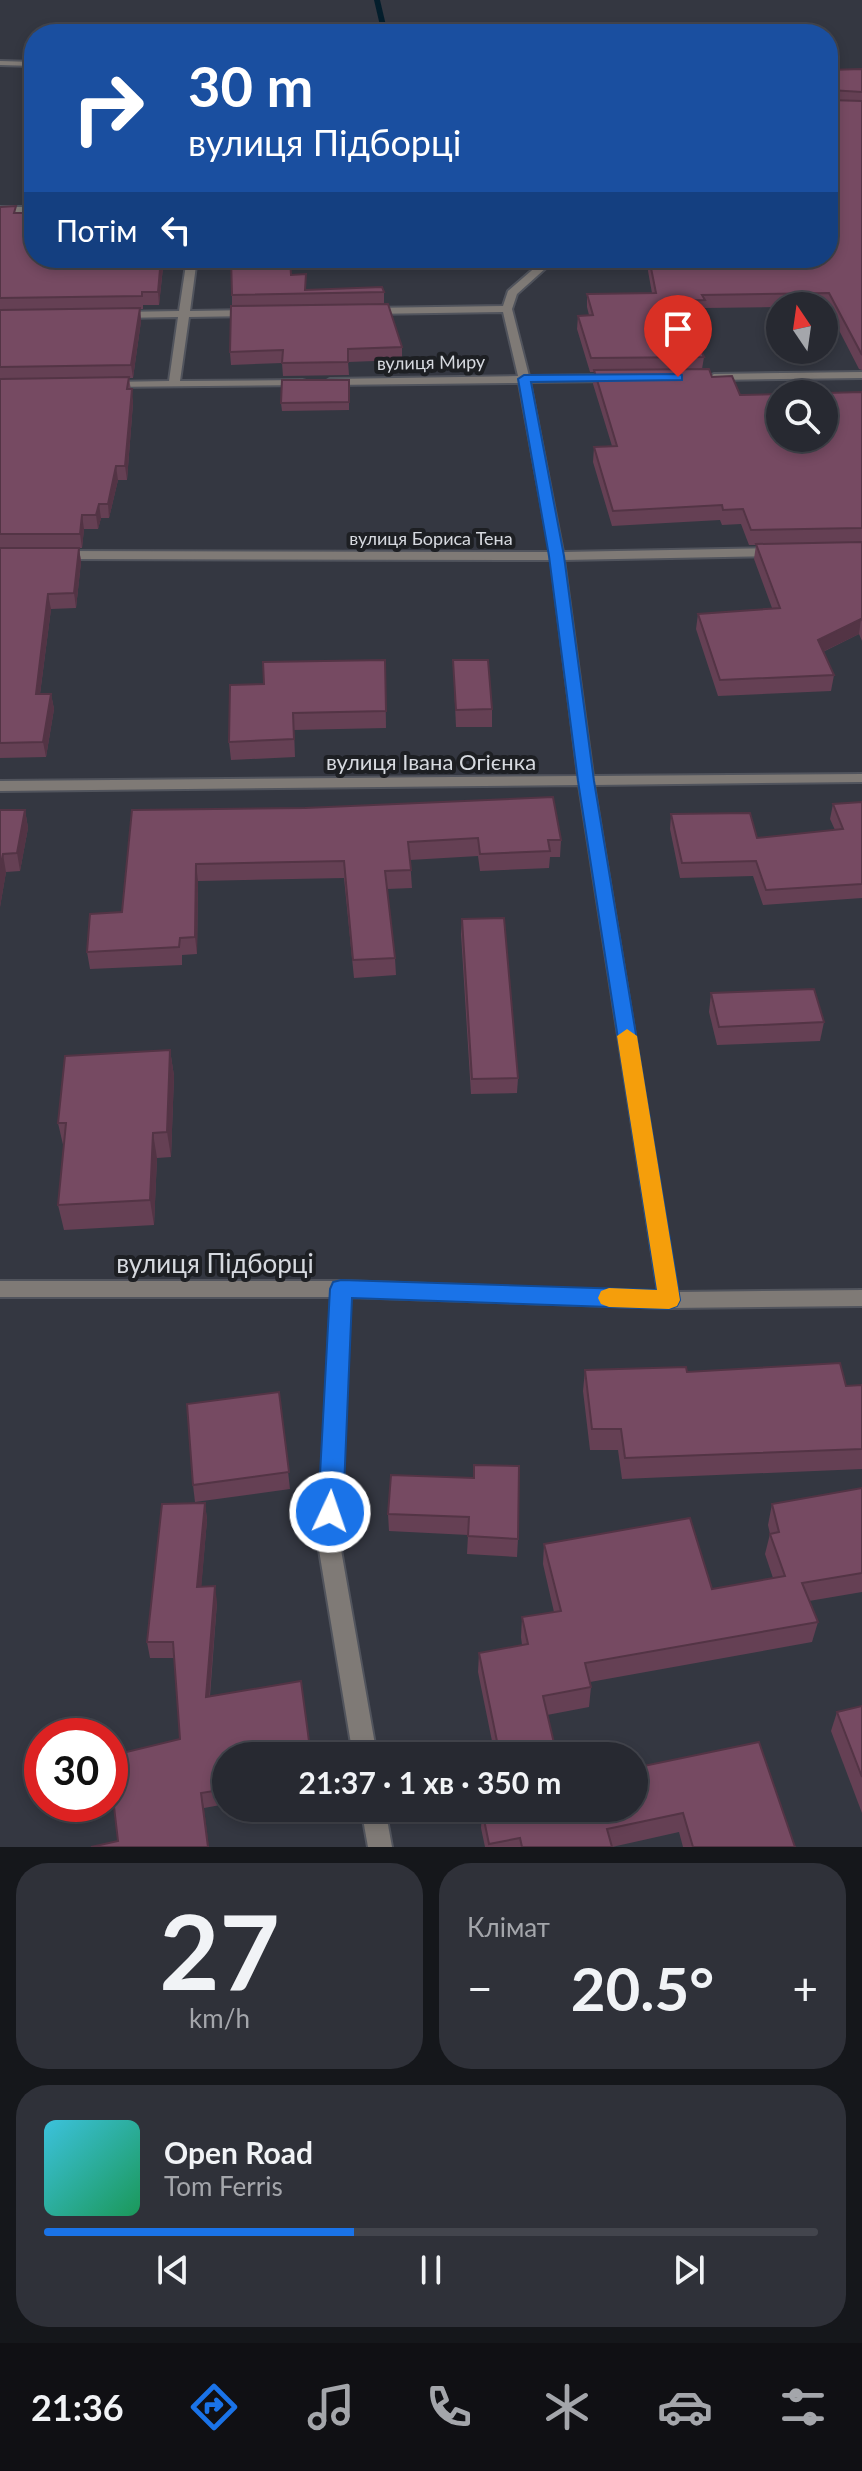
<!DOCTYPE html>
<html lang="uk">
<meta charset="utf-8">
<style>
:root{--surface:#272931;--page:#2f3139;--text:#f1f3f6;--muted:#a4a6ab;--line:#43454d;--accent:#1a73e8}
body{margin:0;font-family:Lato,sans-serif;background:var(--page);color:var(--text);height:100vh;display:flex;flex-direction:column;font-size:30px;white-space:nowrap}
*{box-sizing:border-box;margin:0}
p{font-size:26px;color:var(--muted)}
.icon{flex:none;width:44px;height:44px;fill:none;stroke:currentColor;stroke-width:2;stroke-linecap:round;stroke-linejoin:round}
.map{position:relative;height:1847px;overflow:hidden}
.panel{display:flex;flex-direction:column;gap:16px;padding:16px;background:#15171b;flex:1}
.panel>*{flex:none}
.guide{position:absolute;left:24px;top:24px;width:814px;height:244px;border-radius:32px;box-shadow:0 4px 12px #0003,0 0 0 2px var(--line);background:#1a4fa0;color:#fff;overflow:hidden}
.needle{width:52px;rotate:347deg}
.controls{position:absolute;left:766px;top:292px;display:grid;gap:16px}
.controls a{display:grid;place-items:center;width:72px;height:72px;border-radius:50%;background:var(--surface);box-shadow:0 4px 12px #0003,0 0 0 2px var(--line);font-size:40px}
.speed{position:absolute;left:24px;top:1718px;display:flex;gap:16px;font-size:40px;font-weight:700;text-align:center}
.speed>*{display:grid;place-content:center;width:104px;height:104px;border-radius:50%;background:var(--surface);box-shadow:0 4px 12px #0003,0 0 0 2px var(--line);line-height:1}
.speed .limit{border:12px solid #d22;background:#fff;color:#111}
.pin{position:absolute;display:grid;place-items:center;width:68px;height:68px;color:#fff;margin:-82px -34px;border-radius:50% 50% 50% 0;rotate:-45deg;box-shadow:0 0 8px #0007}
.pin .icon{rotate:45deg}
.me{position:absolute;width:88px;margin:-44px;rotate:3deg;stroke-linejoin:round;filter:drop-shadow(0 0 6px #0008)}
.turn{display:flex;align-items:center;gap:28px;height:168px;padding:0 32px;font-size:36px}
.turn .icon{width:104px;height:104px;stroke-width:2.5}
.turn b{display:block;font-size:56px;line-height:68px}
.then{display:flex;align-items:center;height:76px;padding:0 32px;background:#0003;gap:16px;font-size:30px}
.big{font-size:60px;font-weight:700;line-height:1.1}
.panel .card{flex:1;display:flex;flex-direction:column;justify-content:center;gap:12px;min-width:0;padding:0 28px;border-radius:32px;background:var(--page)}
.panel .dial{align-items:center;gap:0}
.dial b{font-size:104px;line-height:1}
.song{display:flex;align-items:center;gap:24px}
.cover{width:96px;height:96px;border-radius:12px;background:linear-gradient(135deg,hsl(190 70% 55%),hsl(150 70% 35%))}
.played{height:8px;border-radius:4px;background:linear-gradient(90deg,var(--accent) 40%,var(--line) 40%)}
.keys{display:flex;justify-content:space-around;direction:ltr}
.heat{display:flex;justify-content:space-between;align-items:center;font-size:44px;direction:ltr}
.panel .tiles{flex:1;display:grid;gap:16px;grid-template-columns:1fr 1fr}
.card:last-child{grid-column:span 2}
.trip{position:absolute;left:212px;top:1742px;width:436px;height:80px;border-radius:40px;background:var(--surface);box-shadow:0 4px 12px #0003,0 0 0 2px var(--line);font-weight:700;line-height:80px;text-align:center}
.tabs{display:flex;height:128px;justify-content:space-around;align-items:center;background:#101014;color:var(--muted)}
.tabs .icon{width:56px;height:56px}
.tabs .active{color:var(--accent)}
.tabs b{font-size:36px;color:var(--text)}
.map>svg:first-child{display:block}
</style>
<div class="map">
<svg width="862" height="1847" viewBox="0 0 862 1847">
<rect width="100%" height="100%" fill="#343741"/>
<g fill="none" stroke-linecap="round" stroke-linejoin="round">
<polygon fill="#041e2c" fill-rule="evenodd" points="374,0 380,0 388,34 382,34"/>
<g stroke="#51545d" stroke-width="4">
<g id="street">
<polygon points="0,61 34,62 34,66 0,65"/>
<rect x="0" y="207" width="34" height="6"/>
<polygon points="187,258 197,258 190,311 253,310 258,313 253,316 189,317 180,381 302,380 306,381 306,385 106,387 106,383 110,382 169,381 178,317 120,318 115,315 120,312 179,311"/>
<polygon points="546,258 557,258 517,294 512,309 529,376 614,375 619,378 614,381 530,382 563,552 774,548 780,552 774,556 564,560 593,776 862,774 862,782 594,785 677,1292 862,1290 862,1306 669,1308 350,1297 340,1544 377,1756 353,1756 318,1544 331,1297 0,1297 0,1281 341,1281 658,1292 579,785 0,791 0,781 578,776 551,560 58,559 52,555 58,551 550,552 519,383 330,385 325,382 330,379 518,376 503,312 368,314 363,311 368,308 503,306 508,291"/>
<polygon points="862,372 862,378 714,380 709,377 714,374"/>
<polygon points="361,1808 385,1808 392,1847 368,1847"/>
</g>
</g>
<use href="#street" fill="#7f7a76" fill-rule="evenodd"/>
</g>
<g fill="#654054">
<polygon points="862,69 862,370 859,369 827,307 780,306 780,307 704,308 703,314 685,314 704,357 702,369 740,395 862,392 862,641 859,634 823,652 834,675 831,691 718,696 696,629 698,614 772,608 754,559 756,545 749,545 741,524 722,525 720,520 612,526 593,462 594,447 612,446 593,384 594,372 590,372 577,329 578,316 589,315 587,307 587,294 652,293 648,271 649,258 828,258 828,70"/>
<polygon points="0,207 17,213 34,258 164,258 159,305 143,305 143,309 140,309 141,321 133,378 129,378 133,403 127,480 118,480 109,518 101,518 98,529 84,529 82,548 79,548 81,562 76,608 51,609 40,694 51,694 54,709 46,757 0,758"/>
<polygon points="306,290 384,292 384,304 402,347 402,360 348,362 349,375 283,376 282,363 231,365 230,352 232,306 232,295"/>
<polygon points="349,380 349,410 282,411 281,403"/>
<polygon points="385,660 386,728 294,730 295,757 231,760 229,742 264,684"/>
<polygon points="453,660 492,709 492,727 456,727"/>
<polygon points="862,802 862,898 763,905 753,876 680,878 670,829 671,814 757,838 835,830 830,819 833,804"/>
<polygon points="0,810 25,810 28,828 20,871 6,872 0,907"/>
<polygon points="132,810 561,840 560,857 550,857 549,868 480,871 478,856 410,860 412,888 387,889 395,958 396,975 354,978 344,878 198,881 197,954 182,955 182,965 90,969 87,952 122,912"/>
<polygon points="462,919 518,1078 517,1093 471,1094 461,934"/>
<polygon points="711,993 824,1022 820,1041 717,1045 709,1012"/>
<polygon points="170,1050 174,1076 171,1157 157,1158 154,1225 64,1230 58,1205 64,1149 58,1123"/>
<polygon points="585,1370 687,1372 846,1386 862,1385 862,1469 622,1479 618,1450 590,1450 583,1391"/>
<polygon points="279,1392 290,1489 195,1502 193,1485"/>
<polygon points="391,1475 518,1539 517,1557 467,1554 468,1535 389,1531 388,1514"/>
<polygon points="862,1488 862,1592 809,1601 818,1622 812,1642 590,1682 591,1687 589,1707 547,1715 557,1756 495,1756 478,1672 479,1653 522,1645 521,1637 522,1617 554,1612 543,1564 544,1544 712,1589 773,1578 765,1554 770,1534 768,1525 772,1504"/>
<polygon points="205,1503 207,1520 201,1587 217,1602 210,1696 226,1756 226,1804 204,1808 118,1841 180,1739 174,1658 150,1658 147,1642"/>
<polygon points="862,1706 862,1813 831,1731 837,1712"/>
<polygon points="634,1768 795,1847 683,1847 679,1832 612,1847 485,1847 481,1828 482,1810 634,1808"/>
</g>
<g fill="#533445">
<polygon points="161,258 164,258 159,305 158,292"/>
<polygon points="140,308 141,321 133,378 131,365"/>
<polygon points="132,389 133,403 127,480 125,466"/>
<polygon points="116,466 118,480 109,518 108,504"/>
<polygon points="99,504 101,518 98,529 96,515"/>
<polygon points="82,515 84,529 82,548 80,534"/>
<polygon points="79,548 81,562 76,608 74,593"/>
<polygon points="48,594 51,609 38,709 36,694"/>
<polygon points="861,619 859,634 816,655 818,640"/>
<polygon points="51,694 54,709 46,757 43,742"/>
<polygon points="25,810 28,828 20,871 17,853"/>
<polygon points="3,854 6,872 0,907 0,868"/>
<polygon points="196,864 198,881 197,954 195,937"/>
<polygon points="170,1050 174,1076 171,1157 167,1132"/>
<polygon points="153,1133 157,1158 154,1225 150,1200"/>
<polygon points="205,1503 207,1520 200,1603 197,1587"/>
<polygon points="215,1586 217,1602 208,1713 206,1697"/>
<polygon points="201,1793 204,1808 209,1847 208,1847"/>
</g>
<g fill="#764a62" stroke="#533445" stroke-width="2">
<polygon points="862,69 862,92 830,90 828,94 828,70"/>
<polygon points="828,99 830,100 862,101 862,355 829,293 702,295 705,300 679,301 704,357 591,358 578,316 593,315 587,294 656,293 649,258 828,258"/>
<polygon points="16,206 14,213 34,213 34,258 161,258 158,292 142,292 142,296 0,298 0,207"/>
<polygon points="231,258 290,258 291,275 306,274 305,290 382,287 384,292 232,295"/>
<polygon points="388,304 402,347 348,349 348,362 282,363 283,350 230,352 231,306"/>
<polygon points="140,308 131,365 0,367 0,310"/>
<polygon points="709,369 712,377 732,376 740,395 780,394 780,438 824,438 824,394 789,394 862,392 862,528 751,530 743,509 723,510 722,505 613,511 594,447 617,446 594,370"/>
<polygon points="129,377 127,389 132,389 125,466 116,466 108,504 99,504 96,515 82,515 80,534 0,534 0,379"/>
<polygon points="282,380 349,380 349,402 281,403"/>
<polygon points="862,542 862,620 861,619 818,640 834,675 720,680 698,614 780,608 756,544"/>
<polygon points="0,548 79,548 74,593 48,594 36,694 51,694 43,742 0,743"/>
<polygon points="385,660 386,711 293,713 294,739 229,742 230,685 264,684 263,662"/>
<polygon points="453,660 488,660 492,709 456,710"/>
<polygon points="553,797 561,840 548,840 550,851 480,854 478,838 408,842 411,870 385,871 395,958 353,960 344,861 196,864 195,937 180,938 179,947 87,952 90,914 122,912 132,810 305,808"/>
<polygon points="862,802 862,884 766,890 756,861 682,863 671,814 750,813 757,838 843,829 833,804"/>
<polygon points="0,810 25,810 17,853 3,854 0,868"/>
<polygon points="504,918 518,1078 472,1079 462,919"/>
<polygon points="814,989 824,1022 719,1027 711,993"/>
<polygon points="170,1050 167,1132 153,1133 150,1200 58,1205 66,1123 58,1123 65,1056"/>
<polygon points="840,1363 846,1386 862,1385 862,1449 625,1458 621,1429 592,1429 585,1370 686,1367 687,1372"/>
<polygon points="279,1392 289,1472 193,1485 187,1404"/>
<polygon points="474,1465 519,1466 518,1539 468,1536 469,1517 388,1514 391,1475 474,1478"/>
<polygon points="862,1488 862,1573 802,1583 818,1622 585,1663 591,1687 543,1696 557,1756 500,1756 479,1653 528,1644 522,1617 561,1611 544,1544 690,1518 712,1589 785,1576 770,1534 779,1532 772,1504"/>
<polygon points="205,1503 197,1587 215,1586 206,1697 301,1681 311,1756 226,1756 226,1789 201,1793 208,1847 91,1847 118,1841 110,1772 110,1756 180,1739 173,1642 147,1642 162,1504"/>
<polygon points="862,1706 862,1777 837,1712"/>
<polygon points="759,1742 795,1847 693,1847 683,1813 607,1829 612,1847 522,1847 520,1838 489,1844 482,1810 490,1808 634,1808 634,1768"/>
</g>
<polygon fill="#1a73e8" stroke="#114b97" stroke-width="2" points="678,374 682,375 682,380 531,382 564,556 594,781 680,1300 677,1306 669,1309 352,1298 343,1512 339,1520 330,1523 322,1520 318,1512 330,1289 333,1282 341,1280 657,1290 578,781 549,556 518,379 524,375"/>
<polygon fill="#f59e0b" points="627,1029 637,1036 680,1300 677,1306 669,1309 609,1307 601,1304 598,1298 601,1291 609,1288 657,1290 617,1036"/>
<g text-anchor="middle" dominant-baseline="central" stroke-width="8" stroke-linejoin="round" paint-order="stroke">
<g font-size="18" fill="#d6d9df" stroke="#1d1f23">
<text transform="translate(431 362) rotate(-1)">вулиця Миру</text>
<text x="431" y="538">вулиця Бориса Тена</text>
</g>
<g font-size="22" fill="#d6d9df" stroke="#1d1f23">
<text x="431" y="761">вулиця Івана Огієнка</text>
</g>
<g font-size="26" fill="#d6d9df" stroke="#1d1f23">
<text x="215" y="1263">вулиця Підборці</text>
</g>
</g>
</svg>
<div class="controls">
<a><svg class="needle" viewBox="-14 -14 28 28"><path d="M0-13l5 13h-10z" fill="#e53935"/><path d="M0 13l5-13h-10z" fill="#a4a6ab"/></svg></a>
<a><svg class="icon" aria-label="search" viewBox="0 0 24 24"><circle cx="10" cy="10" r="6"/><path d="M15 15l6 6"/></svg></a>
</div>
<div class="speed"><div class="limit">30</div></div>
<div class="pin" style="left:678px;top:377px;background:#d93025"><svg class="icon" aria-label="arrive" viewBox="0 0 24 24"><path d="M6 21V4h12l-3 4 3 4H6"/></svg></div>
<svg class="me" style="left:330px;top:1512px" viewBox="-20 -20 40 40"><circle r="17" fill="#1a73e8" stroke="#fff" stroke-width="3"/><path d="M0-11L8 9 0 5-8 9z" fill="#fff"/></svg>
<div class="trip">21:37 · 1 хв · 350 m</div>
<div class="guide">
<div class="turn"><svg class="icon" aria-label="right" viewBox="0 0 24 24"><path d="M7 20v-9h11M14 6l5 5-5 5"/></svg><div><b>30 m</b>вулиця Підборці</div></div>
<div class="then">Потім<svg class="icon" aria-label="left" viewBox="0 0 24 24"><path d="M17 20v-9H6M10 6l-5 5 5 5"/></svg></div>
</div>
</div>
<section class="panel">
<div class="tiles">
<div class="card dial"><b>27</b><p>km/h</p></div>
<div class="card"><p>Клімат</p>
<div class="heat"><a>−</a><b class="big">20.5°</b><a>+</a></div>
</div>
<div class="card">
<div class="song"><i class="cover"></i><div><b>Open Road</b><p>Tom Ferris</p></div></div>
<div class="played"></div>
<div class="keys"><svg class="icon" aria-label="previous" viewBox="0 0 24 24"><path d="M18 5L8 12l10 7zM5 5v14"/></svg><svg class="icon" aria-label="pause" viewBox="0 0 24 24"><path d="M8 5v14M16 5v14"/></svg><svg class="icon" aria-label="next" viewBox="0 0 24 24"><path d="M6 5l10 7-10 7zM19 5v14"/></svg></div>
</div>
</div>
</section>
<nav class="tabs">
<b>21:36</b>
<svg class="icon active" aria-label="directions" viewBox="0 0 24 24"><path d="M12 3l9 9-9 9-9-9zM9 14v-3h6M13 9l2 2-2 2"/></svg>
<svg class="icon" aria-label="music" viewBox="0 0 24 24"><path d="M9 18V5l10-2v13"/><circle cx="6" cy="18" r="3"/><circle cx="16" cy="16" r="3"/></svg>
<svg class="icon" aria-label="phone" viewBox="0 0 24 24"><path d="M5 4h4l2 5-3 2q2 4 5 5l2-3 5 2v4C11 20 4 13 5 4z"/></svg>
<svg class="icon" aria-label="climate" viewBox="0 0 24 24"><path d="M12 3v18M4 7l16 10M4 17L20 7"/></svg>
<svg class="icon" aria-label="car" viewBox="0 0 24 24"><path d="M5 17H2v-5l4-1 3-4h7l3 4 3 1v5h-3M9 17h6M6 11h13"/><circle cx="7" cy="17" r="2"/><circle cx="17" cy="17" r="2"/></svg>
<svg class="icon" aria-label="filters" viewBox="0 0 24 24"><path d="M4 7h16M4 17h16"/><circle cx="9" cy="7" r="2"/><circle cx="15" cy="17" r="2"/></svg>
</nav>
